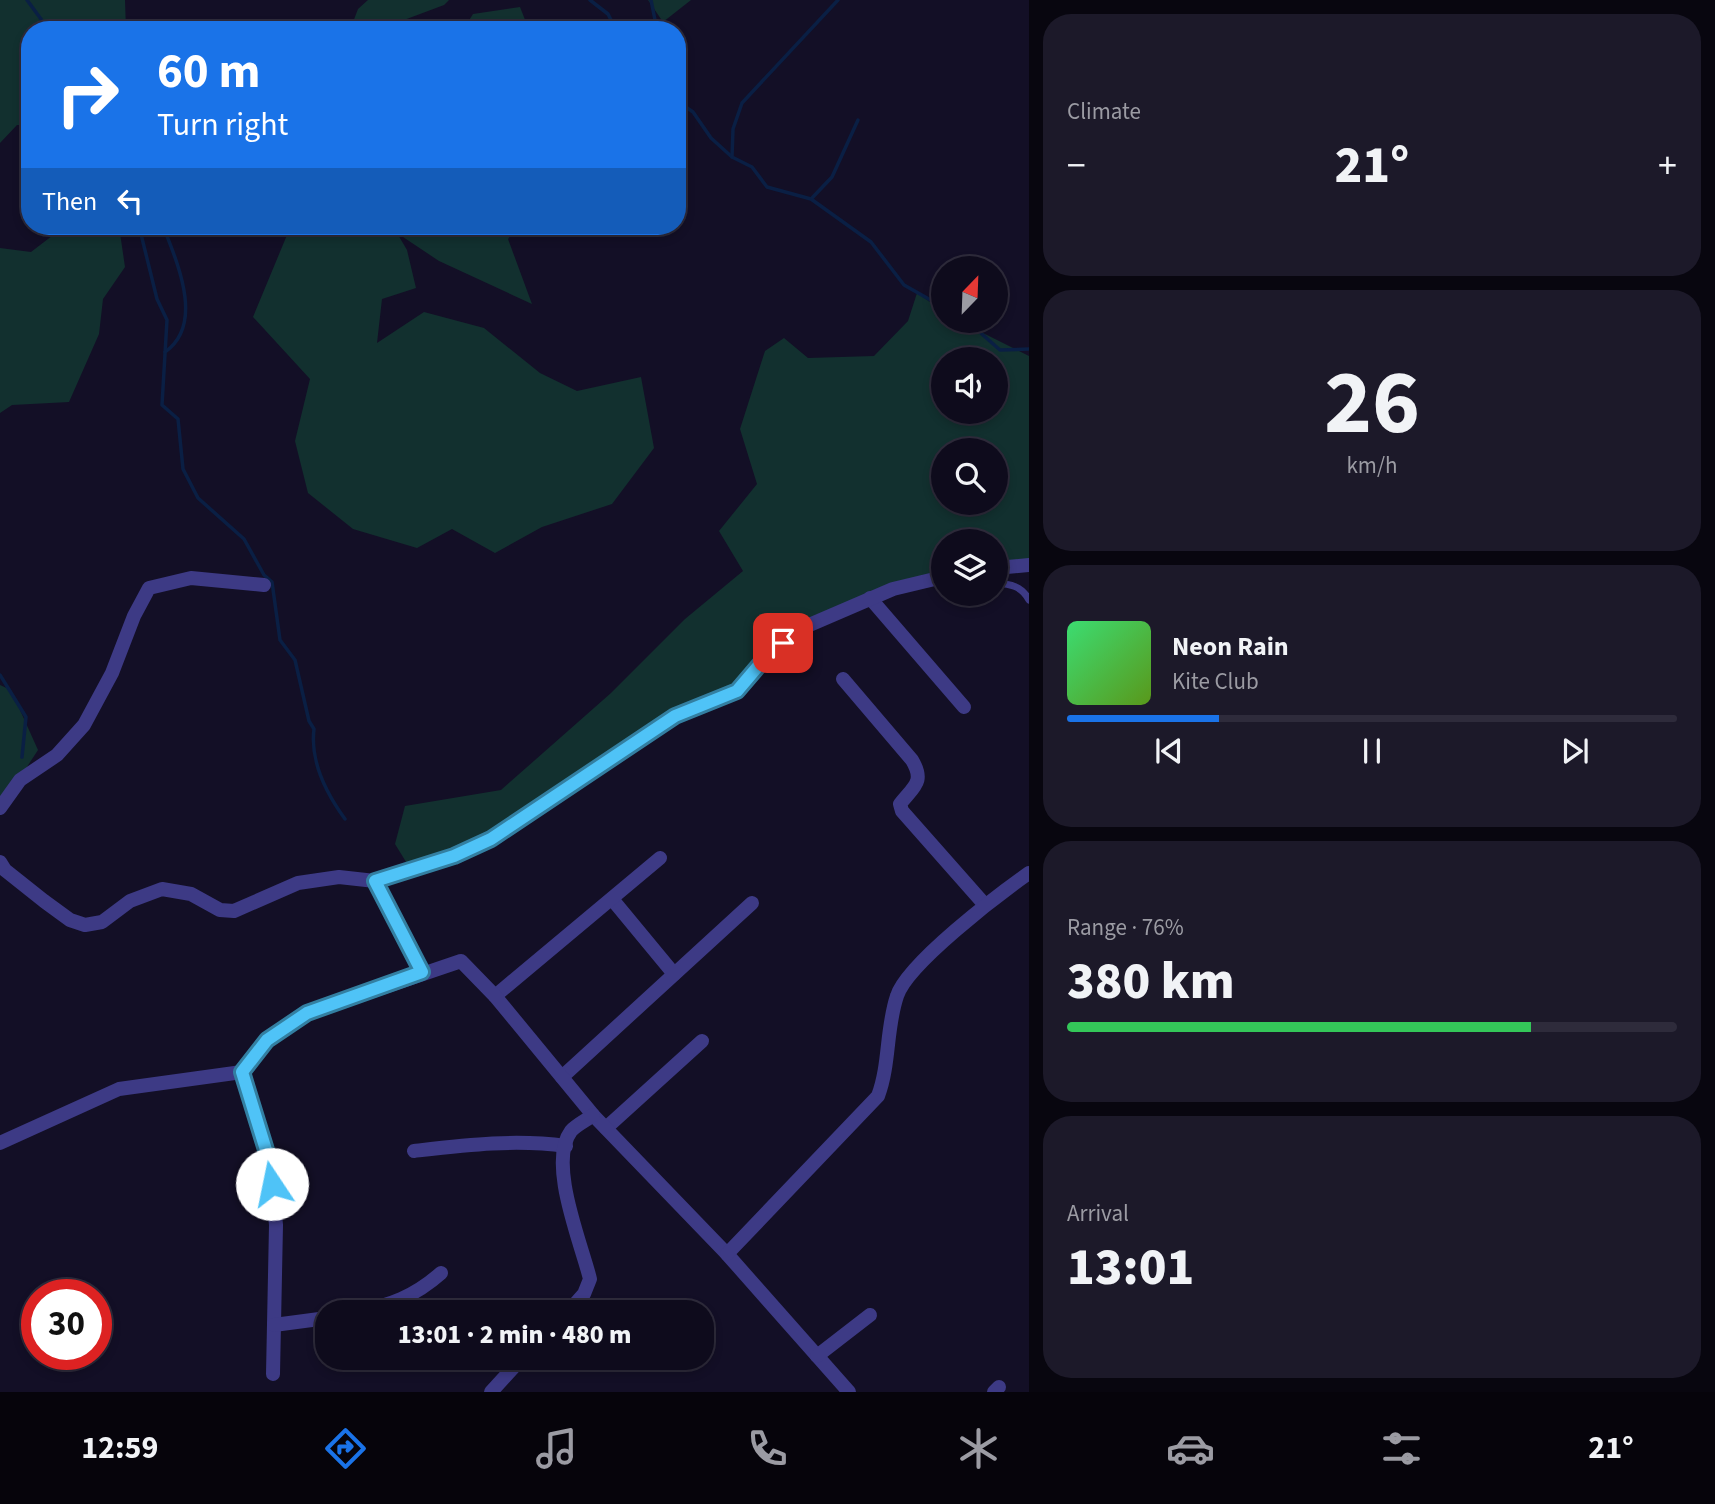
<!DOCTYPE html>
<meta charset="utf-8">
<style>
:root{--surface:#0e0b1c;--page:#1c1929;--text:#f1f3f6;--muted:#9b9ba3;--line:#2e2b3b;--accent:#1a73e8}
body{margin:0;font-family:"Source Sans 3",sans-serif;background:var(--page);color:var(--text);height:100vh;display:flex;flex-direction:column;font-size:26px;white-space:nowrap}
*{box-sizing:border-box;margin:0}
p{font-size:23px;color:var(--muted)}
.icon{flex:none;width:38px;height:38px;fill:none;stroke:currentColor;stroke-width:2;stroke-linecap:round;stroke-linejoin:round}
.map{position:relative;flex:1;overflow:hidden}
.details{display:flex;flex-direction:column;gap:14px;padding:14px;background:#08060f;width:686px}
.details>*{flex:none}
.guide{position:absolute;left:21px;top:21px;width:665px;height:214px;border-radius:28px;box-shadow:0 4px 10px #0003,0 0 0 2px var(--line);background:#1a73e8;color:#fff;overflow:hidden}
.needle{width:46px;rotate:23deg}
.buttons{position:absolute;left:931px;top:256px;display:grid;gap:14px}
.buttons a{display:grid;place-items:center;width:77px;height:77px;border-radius:50%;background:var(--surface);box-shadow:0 4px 10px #0003,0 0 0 2px var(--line);font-size:35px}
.speed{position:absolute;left:21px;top:1279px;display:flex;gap:14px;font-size:35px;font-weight:700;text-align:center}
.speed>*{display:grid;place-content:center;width:91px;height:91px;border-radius:50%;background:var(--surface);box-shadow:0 4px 10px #0003,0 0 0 2px var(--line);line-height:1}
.speed .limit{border:10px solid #d22;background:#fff;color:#111}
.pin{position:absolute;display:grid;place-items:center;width:60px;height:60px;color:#fff;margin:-30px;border-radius:14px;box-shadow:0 4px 10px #0006}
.me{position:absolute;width:77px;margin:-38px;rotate:349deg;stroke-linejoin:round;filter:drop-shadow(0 0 5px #0008)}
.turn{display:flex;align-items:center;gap:24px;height:147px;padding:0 21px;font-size:32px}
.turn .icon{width:91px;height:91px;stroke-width:2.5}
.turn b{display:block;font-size:49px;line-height:60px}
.then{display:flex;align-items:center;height:66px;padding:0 21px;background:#0003;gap:14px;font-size:26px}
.big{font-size:52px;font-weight:800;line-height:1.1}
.details .card{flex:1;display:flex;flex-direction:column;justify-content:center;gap:10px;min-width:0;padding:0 24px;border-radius:28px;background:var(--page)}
.details .dial{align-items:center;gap:0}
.dial b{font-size:91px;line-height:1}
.song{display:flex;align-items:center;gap:21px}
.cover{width:84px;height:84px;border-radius:10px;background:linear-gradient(135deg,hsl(140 70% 55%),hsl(90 70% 35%))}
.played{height:7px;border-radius:4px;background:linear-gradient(90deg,var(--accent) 25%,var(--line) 25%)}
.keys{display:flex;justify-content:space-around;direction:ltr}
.heat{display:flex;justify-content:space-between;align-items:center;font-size:38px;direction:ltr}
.charge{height:10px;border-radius:5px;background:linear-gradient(90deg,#34c759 76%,var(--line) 0)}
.trip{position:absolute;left:315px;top:1300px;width:399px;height:70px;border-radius:28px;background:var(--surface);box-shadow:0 4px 10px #0003,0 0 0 2px var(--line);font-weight:800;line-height:70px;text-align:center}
.dock{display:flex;height:112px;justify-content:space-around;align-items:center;background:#06040b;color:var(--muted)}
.dock .icon{width:49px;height:49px}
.dock .on{color:var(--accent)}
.dock b{font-size:32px;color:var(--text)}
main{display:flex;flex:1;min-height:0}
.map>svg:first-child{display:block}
</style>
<main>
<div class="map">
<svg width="1029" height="1392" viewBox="0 0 1029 1392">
<rect width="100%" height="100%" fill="#130f26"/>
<g fill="#12302f" fill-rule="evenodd">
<polygon points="0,0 125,0 126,30 30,30 30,125 17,125 0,143"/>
<polygon points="368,0 449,0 444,5 396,23 396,30 350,30 358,9"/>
<polygon points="648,0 691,0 663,22"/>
<polygon points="520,7 529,30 463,30 473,14"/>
<polygon points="65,226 119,226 125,267 103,299 99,334 69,402 12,405 0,413 0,248 31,252"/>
<polygon points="294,226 518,226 508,239 532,304 439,261 397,233 407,250 416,288 382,299 377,343 424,312 484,328 540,373 577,391 641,377 654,448 612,504 542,527 495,553 452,529 417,548 353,529 308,493 295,441 310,379 253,317 287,235"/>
<path d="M 917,293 L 943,311 L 943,320 L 957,320 L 1029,356 L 1029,565 L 996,568 L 996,541 L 943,541 L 943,577 L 800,629 L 737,691 L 675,716 L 534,812 L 411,870 L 395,844 L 405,806 L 501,790 L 611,693 L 685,619 L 743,571 L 719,531 L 757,484 L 740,429 L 765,351 L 784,338 L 808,358 L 874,356 L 908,321 ZM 943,359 L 996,359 L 996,411 L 943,411 ZM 943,450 L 996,450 L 996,502 L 943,502 Z"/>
<polygon points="0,685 11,690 38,750 0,808"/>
</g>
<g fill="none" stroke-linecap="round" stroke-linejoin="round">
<g stroke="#0a1f44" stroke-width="3.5">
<polyline points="27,0 49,30"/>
<polyline points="590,0 608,14 616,30"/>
<polyline points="651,0 657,30"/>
<polyline points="677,101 693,112 711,138 732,157 752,167 767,187 811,199 871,242 904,285 943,307"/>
<polyline points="732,157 733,129 742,103 838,0"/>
<polyline points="812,198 832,177 858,120"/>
<path d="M 139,226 L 157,299 L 167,320 L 162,405 L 178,419 L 183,469 L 198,498 L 244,539 L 264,575 L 272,582 L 280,640 L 295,660 L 309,721 L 314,729 C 310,761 326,793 345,819"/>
<path d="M 163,226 C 177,262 205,324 165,352"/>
<polyline points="966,320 1000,350 1029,349"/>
<polyline points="0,675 26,717 22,757"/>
</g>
<path stroke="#3d3a85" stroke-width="7" d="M 996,583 C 1010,584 1022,586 1029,600"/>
<g stroke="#3d3a85" stroke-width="14">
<polyline points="996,568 1029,565"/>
<polyline points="870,598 964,707"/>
<path d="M 843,679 L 912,760 C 925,782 914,786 900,804 L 902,811 L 985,905"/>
<polyline points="0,808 20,780 57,755 84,725 112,673 134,616 149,588 191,578 264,585"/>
<polyline points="0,862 5,870 44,901 70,920 85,925 102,922 130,901 162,889 191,894 220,910 234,911 298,883 339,877 375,881 454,856 491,839 675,716 737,691 766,657 800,629 893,589 943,577"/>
<polyline points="375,881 422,972"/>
<polyline points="612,899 674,974"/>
<polyline points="495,996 660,858"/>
<polyline points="242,1072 270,1163 276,1225 273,1374"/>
<polyline points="562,1077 752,903"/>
<polyline points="606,1128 702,1041"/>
<polyline points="0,1143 119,1089 242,1072 267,1040 308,1013 461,961 495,996 593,1115 727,1254 849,1392"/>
<path d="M 414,1151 C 466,1145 514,1139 566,1146"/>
<path d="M 727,1254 L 878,1096 C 890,1064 886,1028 897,996 C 907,964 999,894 1029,873"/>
<path d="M 355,1312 C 390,1306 415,1296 441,1273"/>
<path d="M 568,1312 L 584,1294 L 590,1279 C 582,1245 547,1163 571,1131 C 576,1125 587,1120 593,1115"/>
<polyline points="274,1325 327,1318"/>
<polyline points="817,1356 870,1315"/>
<polyline points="491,1392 522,1358"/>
<polyline points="994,1392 999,1387"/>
</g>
</g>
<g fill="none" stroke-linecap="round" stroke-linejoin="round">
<g stroke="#337fa1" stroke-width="18">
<polyline id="route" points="272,1184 270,1163 242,1072 267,1040 307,1013 422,972 375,881 454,856 491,839 675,716 737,691 766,657 783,643"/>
</g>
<use href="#route" stroke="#4fc3f7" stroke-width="12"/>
</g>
</svg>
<div class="buttons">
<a><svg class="needle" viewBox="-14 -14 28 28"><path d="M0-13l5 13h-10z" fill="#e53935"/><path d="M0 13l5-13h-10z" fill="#9b9ba3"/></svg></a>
<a><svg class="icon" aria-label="sound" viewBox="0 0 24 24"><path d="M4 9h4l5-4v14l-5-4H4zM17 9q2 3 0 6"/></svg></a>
<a><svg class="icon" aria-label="search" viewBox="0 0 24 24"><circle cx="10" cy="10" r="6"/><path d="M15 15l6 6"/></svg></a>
<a><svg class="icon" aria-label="layers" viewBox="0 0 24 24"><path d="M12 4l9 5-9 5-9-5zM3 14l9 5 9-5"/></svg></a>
</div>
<div class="speed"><div class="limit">30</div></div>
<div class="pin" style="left:783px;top:643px;background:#d93025"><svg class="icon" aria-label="arrive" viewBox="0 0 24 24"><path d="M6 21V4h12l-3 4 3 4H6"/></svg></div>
<svg class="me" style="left:272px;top:1184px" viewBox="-20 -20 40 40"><circle r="19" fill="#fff"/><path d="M0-13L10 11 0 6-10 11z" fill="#4fc3f7"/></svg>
<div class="trip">13:01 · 2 min · 480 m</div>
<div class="guide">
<div class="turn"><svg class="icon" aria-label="right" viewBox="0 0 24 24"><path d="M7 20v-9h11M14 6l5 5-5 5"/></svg><div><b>60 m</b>Turn right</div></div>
<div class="then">Then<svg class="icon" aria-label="left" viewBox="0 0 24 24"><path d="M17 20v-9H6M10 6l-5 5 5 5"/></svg></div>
</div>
</div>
<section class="details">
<div class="card"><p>Climate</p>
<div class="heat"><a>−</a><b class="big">21°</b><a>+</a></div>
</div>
<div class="card dial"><b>26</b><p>km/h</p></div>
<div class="card">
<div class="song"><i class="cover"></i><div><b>Neon Rain</b><p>Kite Club</p></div></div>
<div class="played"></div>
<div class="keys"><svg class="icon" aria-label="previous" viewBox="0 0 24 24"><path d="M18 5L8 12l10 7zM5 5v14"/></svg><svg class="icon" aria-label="pause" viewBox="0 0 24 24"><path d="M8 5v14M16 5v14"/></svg><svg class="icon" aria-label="next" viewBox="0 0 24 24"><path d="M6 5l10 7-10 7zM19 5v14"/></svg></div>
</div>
<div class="card"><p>Range · 76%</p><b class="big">380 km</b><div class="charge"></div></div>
<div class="card"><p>Arrival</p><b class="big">13:01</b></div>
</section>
</main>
<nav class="dock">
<b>12:59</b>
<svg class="icon on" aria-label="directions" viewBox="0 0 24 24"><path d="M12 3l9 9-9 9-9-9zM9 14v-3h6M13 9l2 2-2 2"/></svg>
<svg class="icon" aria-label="music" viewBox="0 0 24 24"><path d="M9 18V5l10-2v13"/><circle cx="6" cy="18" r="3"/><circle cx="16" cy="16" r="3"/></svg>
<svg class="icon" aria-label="phone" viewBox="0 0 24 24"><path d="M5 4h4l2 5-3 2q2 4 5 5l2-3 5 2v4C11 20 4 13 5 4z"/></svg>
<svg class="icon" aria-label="climate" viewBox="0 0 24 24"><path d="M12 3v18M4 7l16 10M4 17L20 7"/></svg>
<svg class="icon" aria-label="car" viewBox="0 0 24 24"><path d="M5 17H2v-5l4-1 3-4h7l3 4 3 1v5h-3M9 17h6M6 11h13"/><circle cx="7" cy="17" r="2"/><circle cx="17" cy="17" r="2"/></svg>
<svg class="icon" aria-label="filters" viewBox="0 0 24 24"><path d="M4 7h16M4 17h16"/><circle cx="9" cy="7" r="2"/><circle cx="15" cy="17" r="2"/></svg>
<b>21°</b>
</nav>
